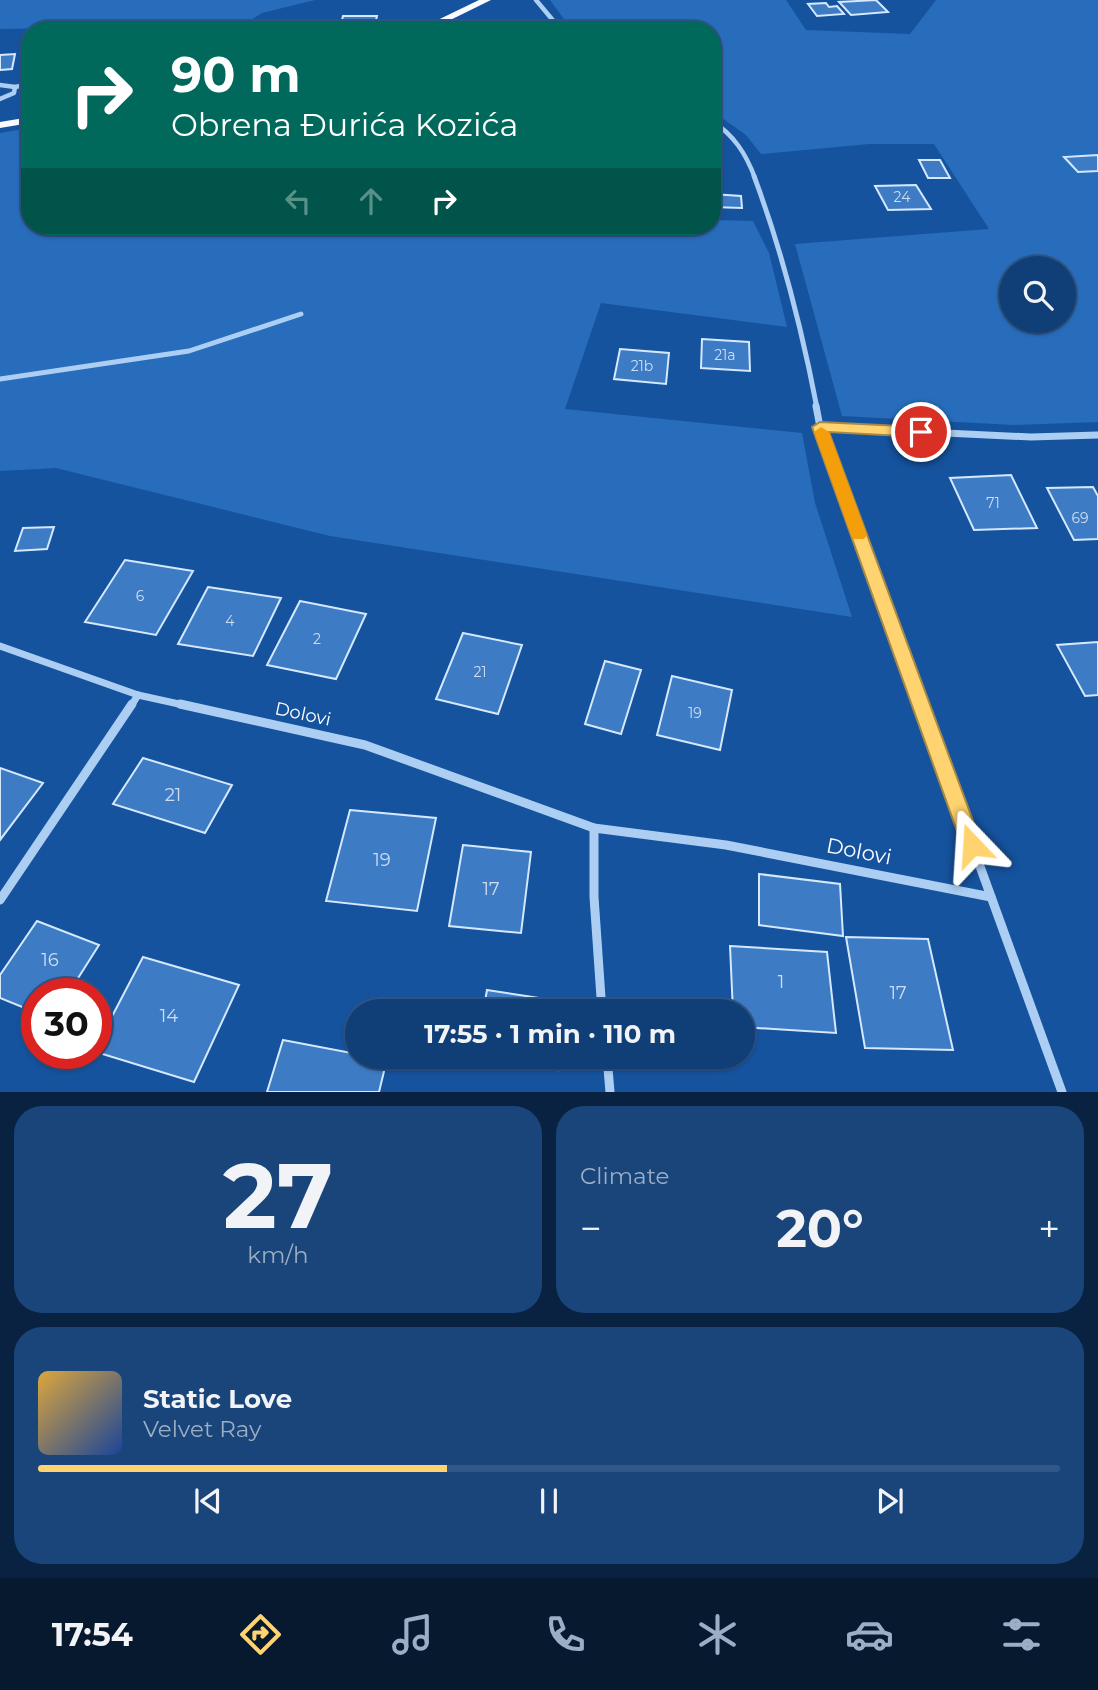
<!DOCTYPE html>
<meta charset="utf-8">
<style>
:root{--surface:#103e76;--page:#19457b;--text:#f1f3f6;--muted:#9caec5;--line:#305788;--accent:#ffd36f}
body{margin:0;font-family:Montserrat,sans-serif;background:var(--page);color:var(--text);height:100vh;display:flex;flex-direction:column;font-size:26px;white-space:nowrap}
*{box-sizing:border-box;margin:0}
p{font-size:23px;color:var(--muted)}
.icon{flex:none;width:38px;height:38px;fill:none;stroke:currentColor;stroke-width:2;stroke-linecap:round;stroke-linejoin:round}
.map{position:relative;height:1092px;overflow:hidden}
.details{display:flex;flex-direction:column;gap:14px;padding:14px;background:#092241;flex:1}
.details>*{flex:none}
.banner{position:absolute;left:21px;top:21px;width:700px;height:214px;border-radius:28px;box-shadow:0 2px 5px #0004,0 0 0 2px var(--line);background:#00695c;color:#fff;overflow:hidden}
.fabs{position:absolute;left:999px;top:256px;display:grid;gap:14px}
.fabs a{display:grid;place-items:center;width:77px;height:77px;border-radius:50%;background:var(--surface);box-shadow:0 2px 5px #0004,0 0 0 2px var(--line);font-size:35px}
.speed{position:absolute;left:21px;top:978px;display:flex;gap:14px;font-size:35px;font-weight:700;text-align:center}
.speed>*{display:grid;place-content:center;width:91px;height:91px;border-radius:50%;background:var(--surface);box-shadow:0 2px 5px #0004,0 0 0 2px var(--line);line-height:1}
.speed .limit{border:10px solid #d22;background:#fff;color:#111}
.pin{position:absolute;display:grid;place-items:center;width:60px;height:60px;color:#fff;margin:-30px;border:4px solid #fff;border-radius:50%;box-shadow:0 2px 7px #0007}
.me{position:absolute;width:77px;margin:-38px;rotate:340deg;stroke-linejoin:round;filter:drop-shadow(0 0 5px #0008)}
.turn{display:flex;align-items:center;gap:24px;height:147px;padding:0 35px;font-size:32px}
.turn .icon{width:91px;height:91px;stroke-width:2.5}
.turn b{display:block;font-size:49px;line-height:60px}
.lanes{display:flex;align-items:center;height:66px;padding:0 35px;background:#0003;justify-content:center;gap:35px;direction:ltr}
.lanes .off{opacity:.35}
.big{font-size:52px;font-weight:700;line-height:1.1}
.details .widget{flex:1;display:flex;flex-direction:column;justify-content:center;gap:10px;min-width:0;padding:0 24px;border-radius:28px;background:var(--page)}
.details .dial{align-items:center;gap:0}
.dial b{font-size:91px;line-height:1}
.song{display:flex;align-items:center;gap:21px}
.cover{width:84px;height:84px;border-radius:10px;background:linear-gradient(135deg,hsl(40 70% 55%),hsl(220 70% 35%))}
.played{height:7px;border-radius:4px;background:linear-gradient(90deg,var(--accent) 40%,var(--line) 40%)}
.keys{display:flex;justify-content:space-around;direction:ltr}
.heat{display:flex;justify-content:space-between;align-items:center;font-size:38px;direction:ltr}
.details .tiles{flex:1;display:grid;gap:14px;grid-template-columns:1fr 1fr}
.widget:last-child{grid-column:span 2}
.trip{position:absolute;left:345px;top:999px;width:410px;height:70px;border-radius:35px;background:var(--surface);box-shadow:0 2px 5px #0004,0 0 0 2px var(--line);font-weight:700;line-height:70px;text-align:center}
.menu{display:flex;height:112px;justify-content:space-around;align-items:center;background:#06192f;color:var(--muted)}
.menu .icon{width:49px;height:49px}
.menu .current{color:var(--accent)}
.menu b{font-size:32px;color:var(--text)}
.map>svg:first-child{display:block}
</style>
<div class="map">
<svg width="1098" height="1092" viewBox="0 0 1098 1092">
<rect width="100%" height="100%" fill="#15539e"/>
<g fill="#286dbc" fill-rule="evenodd">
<polygon points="0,0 315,0 262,13 243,25 0,29"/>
<path d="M 550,0 L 786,0 L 806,30 L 910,34 L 936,0 L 1098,0 L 1098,422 L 1014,425 L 842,416 L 795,244 L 989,229 L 934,144 L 869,144 L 761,154 L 746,135 L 712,111 L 712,30 L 572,30 ZM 1012,268 L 1064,268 L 1064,320 L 1012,320 Z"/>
<polygon points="30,128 30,226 712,226 712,220 753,221 769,253 787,327 601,303 565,409 802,433 815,503 852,617 330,536 56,468 0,471 0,133"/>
</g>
<g fill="#3d7cc5" stroke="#d5e8fd" stroke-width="2">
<polygon points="876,0 888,12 851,15 839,2"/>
<polygon points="826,3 829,7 837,6 844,14 817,16 808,4"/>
<polygon points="343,16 377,16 374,28 340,28"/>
<polygon points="15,54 12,69 0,70 0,55"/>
<polygon points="1098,155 1098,171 1078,172 1064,157"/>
<polygon points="919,160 940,160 950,178 928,178"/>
<polygon points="916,185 931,209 888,210 875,186"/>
<polygon points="712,194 741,196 742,208 712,207"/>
<polygon points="702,339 749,342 750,371 701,368"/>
<polygon points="620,349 669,353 666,384 614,379"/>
<polygon points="1011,475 1037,528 974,530 950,478"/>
<polygon points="1093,487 1098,496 1098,539 1074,540 1047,488"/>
<polygon points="54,527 47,549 15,551 23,528"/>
<polygon points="125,560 193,571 156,635 85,622"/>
<polygon points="208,587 281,598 253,656 178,644"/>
<polygon points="300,601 366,614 336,679 267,665"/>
<polygon points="463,633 522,645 498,714 436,699"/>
<polygon points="1098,642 1098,695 1085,696 1057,645"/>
<polygon points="605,661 641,670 621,734 585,724"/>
<polygon points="672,676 732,690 720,750 657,735"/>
<polygon points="143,758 232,785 205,833 113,804"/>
<polygon points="0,768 43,783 0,840"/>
<polygon points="350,810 436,818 417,911 326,901"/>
<polygon points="463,845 531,852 521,933 449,926"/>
<polygon points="759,874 840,884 843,936 759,925"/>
<polygon points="37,921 99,945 68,994 37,994 37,1013 0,998 0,975"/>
<polygon points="846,937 928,939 953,1050 865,1048"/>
<polygon points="730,946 827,952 836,1033 742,1027 742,1012 733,1012"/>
<polygon points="143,957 239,985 194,1082 96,1052 96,1047"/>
<polygon points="487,990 566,1002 565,1012 483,1012"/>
<polygon points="283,1040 357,1054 357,1057 387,1059 379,1092 267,1092"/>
<polygon points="474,1057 559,1057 558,1070"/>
</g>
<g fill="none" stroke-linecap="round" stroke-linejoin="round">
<g stroke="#accef3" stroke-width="4.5">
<polyline points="536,0 561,30"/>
<polyline points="0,85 15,87 30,84"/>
<polyline points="0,99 14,93 15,87"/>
<path d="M 712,121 C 734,135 746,154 755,178"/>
</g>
<g stroke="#accef3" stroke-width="5">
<path d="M 754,176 C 782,251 802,330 817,408"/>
<polyline points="0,379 189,351 301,314"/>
</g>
<g stroke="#accef3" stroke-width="7">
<polyline points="816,406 820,427 922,706"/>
<polyline points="820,427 1031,437 1098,435"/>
<polyline points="0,646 138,695 188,706"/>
<polyline points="131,706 138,695"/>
</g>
<g stroke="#accef3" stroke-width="9">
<polyline points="180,704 365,745 594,828 726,845 991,897"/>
<polyline points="921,704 1062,1092"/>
<polyline points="594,828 594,897 602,1012"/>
<polyline points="0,900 132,704"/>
<polyline points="607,1057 610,1092"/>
</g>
<g fill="#f9fbff" fill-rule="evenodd">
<polygon points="479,0 491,0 430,30 417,30"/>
<polygon points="30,117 30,123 0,128 0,122"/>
</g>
</g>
<polygon fill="#ffd36f" stroke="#a68948" stroke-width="2" points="820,422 921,427 928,432 921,437 829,432 982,845 979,851 972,854 965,851 962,845 812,427"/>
<polygon fill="#f59e0b" points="821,427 829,432 867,535 864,539 853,539 851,535 814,432"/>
<g text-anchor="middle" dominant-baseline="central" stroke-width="7" stroke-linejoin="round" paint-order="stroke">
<g font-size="14" fill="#cedef0">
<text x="902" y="197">24</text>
<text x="725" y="355">21a</text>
<text x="642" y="366">21b</text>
<text x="993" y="503">71</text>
<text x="1080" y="518">69</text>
<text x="140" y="596">6</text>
<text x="230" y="621">4</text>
<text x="317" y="639">2</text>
<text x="480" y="672">21</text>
<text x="695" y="713">19</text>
</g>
<g font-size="18" fill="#fff" stroke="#15539e">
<text transform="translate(303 714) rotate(12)">Dolovi</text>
</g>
<g font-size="18" fill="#cedef0">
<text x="173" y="795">21</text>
<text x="382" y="860">19</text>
<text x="491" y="889">17</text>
<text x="50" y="960">16</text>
<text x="781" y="982">1</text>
<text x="898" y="993">17</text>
<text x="169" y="1016">14</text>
</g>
<g font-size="21" fill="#fff" stroke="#15539e">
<text transform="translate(859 851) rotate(11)">Dolovi</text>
</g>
</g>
</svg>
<div class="fabs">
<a><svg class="icon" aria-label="search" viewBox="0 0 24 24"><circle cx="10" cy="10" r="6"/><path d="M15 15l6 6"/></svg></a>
</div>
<div class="speed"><div class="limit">30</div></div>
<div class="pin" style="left:921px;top:432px;background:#d93025"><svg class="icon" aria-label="arrive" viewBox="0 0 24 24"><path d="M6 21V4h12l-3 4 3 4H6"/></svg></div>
<svg class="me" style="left:972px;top:845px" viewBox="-20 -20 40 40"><path d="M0-17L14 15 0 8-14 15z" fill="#ffd36f" stroke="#fff" stroke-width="4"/></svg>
<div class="trip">17:55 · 1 min · 110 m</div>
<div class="banner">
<div class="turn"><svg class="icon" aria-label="right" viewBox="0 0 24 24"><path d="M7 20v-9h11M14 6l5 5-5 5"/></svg><div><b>90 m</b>Obrena Đurića Kozića</div></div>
<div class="lanes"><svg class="icon off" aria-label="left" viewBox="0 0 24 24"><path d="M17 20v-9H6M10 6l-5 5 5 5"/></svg><svg class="icon off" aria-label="ahead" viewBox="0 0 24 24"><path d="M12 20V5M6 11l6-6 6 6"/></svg><svg class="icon" aria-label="right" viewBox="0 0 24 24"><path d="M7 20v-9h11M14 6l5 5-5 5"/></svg></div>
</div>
</div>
<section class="details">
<div class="tiles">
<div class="widget dial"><b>27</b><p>km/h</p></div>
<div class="widget"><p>Climate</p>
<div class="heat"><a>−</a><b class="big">20°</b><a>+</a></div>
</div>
<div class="widget">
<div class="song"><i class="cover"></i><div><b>Static Love</b><p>Velvet Ray</p></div></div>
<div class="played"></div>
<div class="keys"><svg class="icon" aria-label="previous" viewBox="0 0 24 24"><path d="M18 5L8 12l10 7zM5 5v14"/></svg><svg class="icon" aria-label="pause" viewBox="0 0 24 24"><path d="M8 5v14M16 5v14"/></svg><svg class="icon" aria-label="next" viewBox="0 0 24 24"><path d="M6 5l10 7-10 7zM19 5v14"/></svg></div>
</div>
</div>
</section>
<nav class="menu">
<b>17:54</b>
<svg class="icon current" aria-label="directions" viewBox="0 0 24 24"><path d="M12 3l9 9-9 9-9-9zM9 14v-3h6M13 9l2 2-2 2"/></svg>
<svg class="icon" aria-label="music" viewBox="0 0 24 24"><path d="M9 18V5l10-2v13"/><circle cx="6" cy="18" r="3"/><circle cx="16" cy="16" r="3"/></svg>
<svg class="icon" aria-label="phone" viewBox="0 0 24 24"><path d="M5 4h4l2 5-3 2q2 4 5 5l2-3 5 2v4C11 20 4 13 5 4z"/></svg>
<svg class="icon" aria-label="climate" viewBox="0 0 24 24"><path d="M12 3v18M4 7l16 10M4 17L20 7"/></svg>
<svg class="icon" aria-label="car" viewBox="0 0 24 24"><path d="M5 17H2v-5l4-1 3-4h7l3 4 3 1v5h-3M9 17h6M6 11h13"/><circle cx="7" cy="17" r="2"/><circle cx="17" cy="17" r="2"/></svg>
<svg class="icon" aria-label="filters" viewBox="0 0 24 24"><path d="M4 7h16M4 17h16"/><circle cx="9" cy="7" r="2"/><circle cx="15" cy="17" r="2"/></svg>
</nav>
